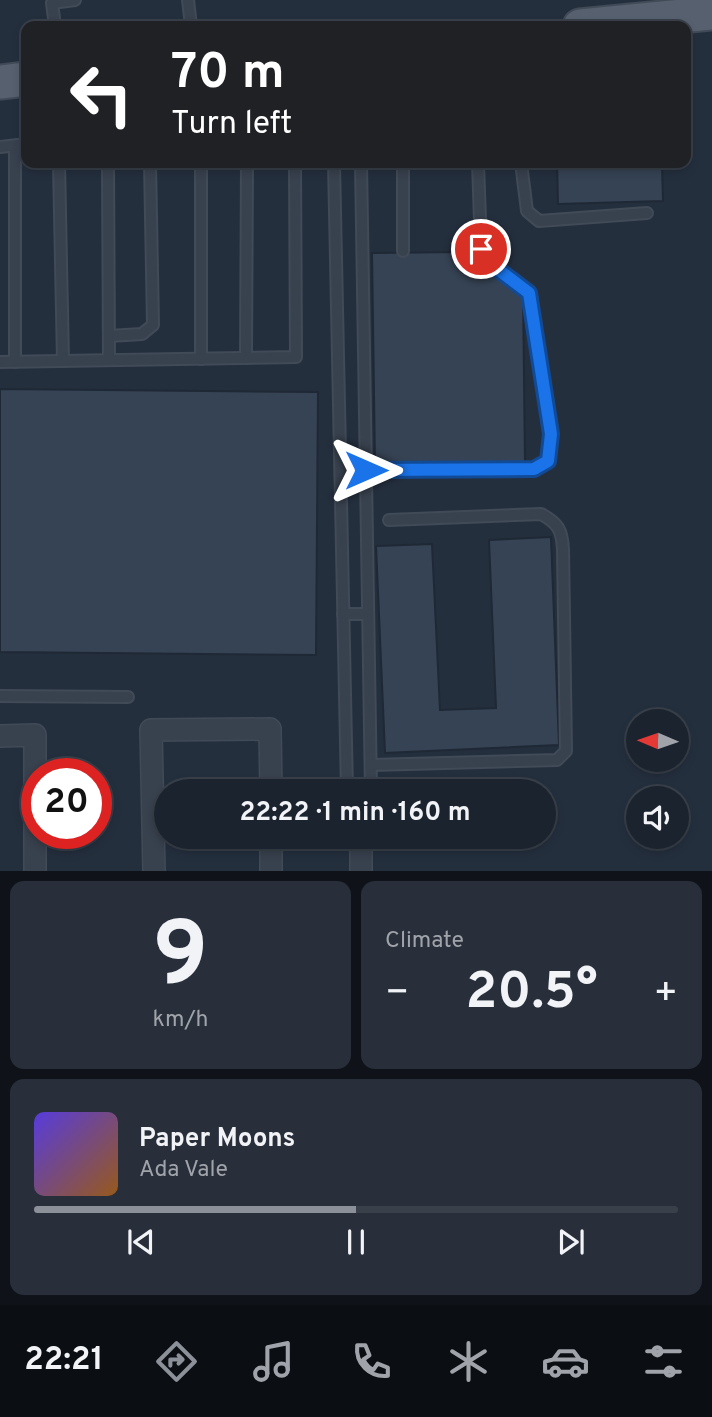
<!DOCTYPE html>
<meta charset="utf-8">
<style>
:root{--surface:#1b232e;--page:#282f3a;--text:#f1f3f6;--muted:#a0a4aa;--line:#39404a;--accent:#8c9099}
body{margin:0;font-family:Overpass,sans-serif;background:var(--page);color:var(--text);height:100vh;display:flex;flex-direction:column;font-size:26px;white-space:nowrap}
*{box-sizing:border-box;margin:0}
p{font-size:23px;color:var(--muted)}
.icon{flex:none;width:38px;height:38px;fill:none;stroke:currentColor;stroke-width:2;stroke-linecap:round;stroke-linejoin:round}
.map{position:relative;height:871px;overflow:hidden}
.side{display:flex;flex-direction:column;gap:10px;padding:10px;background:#0f1319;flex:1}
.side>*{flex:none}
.hud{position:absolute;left:21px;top:21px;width:670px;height:147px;border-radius:14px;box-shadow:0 4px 10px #0003,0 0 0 2px var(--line);background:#202124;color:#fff;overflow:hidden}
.needle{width:46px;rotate:272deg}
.fabs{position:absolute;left:626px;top:709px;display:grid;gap:14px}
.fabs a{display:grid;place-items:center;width:63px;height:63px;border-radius:50%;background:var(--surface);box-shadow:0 4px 10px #0003,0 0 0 2px var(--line);font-size:35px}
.speed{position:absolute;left:21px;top:758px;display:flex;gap:14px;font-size:35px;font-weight:700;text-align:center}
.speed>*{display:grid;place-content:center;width:91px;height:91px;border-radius:50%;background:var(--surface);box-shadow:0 4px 10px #0003,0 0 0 2px var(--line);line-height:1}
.speed .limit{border:10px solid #d22;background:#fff;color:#111}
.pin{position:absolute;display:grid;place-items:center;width:60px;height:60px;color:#fff;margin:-30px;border:4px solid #fff;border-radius:50%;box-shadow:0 2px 7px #0007}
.me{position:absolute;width:77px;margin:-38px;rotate:90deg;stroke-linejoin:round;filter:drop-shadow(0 0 5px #0008)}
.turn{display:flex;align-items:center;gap:24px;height:147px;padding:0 35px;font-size:32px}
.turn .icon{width:91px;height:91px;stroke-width:2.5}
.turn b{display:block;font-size:49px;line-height:60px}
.big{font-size:52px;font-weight:700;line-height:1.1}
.side .card{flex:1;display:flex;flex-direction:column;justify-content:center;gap:10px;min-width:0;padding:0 24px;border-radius:14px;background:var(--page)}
.side .dial{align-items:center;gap:0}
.dial b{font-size:91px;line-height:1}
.song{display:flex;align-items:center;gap:21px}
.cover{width:84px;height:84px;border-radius:10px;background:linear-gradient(135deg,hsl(250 70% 55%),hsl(30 70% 35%))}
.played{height:7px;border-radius:4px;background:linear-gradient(90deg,var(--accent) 50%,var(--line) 50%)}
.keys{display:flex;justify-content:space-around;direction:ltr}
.heat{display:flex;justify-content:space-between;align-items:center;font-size:38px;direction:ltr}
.side .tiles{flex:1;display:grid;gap:10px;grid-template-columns:1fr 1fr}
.card:last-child{grid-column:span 2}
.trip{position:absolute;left:154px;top:779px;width:402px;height:70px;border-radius:35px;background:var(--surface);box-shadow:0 4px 10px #0003,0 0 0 2px var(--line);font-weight:700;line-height:70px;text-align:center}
.menu{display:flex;height:112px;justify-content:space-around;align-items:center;background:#0b0e12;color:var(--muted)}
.menu .icon{width:49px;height:49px}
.menu .current{color:var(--accent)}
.menu b{font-size:32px;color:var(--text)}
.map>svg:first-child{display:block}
</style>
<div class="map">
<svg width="712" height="871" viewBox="0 0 712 871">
<rect width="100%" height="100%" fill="#242f3e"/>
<g fill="#364354" stroke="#1f2835" stroke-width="2">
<polygon points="557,163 662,163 663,201 558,204"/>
<polygon points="463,252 523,290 525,464 375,467 372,253"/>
<polygon points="0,389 318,392 316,655 0,652"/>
<polygon points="551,537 559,745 385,753 376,546 432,544 440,710 496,708 489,540"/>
</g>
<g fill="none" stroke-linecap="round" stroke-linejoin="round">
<g stroke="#414a57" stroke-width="14">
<g id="service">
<polyline points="188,0 191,26"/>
<polyline points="55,26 52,3 75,0"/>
<polyline points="15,146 15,362"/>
<polyline points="0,147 26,144"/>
<polyline points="59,163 63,361"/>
<polyline points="108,163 109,360"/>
<polyline points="334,163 347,791"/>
<polyline points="361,163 371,791"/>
<polyline points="521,163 527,211 539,221 647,213"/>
<polyline points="403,251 403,163"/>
<polyline points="109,336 142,334 153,325 150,163"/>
<polyline points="246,358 247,163"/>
<polyline points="201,359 201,163"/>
<polyline points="0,362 296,357 295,163"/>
<polyline points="366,470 534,469 548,461 551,434 529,293 487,261 481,249 478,163"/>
<polyline points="343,614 368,614"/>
<polyline points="0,696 128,697"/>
<path d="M 371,765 L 557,760 L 566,751 L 563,549 C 562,530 558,523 541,514 L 389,520"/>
<polyline points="348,836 354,844 361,844 372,836"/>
</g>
</g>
<g stroke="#414a57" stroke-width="24">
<g id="minor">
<polyline points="0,736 35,735 35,871"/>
<polyline points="271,836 271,871"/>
<polyline points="154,871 151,730 270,729 271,791"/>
<polyline points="361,871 361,844"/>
</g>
</g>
<g stroke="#414a57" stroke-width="37">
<g id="primary">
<polyline points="580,26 712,13"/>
<polyline points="0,82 26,79"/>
</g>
</g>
<use href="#service" stroke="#38414e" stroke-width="10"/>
<use href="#minor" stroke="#38414e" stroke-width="21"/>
<use href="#primary" stroke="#56606e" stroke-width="33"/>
</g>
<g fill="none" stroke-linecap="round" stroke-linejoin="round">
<g stroke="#114b97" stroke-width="18">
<polyline id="route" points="366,470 534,469 548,461 551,434 529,293 487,261 481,249"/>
</g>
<use href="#route" stroke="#1a73e8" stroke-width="12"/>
</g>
</svg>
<div class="fabs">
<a><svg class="needle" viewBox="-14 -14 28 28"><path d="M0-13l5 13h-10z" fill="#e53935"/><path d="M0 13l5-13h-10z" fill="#a0a4aa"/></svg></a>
<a><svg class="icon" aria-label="sound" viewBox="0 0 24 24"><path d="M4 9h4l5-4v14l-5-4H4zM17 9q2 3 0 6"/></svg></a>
</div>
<div class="speed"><div class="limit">20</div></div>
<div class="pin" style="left:481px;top:249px;background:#d93025"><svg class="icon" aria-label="arrive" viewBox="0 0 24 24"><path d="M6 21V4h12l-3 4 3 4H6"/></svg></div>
<svg class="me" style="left:366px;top:470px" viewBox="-20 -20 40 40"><path d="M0-17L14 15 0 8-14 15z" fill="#1a73e8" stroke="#fff" stroke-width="4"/></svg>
<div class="trip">22:22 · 1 min · 160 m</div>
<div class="hud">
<div class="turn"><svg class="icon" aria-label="left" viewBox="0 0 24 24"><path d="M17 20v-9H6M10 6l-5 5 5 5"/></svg><div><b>70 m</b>Turn left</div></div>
</div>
</div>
<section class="side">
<div class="tiles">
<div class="card dial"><b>9</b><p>km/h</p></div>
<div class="card"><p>Climate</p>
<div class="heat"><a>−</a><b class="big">20.5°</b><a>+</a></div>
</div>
<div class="card">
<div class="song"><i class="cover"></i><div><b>Paper Moons</b><p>Ada Vale</p></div></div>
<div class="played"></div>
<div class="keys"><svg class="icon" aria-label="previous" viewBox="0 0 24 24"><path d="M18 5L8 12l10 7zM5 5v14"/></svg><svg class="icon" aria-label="pause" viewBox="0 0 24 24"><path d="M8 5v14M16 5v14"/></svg><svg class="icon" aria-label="next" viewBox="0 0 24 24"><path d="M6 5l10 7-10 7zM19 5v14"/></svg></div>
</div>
</div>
</section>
<nav class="menu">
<b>22:21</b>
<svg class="icon current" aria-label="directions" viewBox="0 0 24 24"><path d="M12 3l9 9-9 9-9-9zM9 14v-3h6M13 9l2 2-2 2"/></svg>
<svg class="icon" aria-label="music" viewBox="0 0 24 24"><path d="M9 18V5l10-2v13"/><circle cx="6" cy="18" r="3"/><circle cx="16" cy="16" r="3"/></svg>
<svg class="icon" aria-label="phone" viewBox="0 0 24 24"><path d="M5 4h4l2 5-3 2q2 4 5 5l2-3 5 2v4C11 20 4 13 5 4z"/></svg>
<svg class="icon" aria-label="climate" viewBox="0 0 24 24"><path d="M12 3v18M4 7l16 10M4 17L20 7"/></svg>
<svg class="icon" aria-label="car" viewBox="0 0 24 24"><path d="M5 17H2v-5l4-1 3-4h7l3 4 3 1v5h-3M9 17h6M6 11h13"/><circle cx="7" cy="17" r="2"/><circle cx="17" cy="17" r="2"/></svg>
<svg class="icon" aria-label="filters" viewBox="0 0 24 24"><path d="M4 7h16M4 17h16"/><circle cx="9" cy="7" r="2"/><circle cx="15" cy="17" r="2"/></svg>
</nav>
